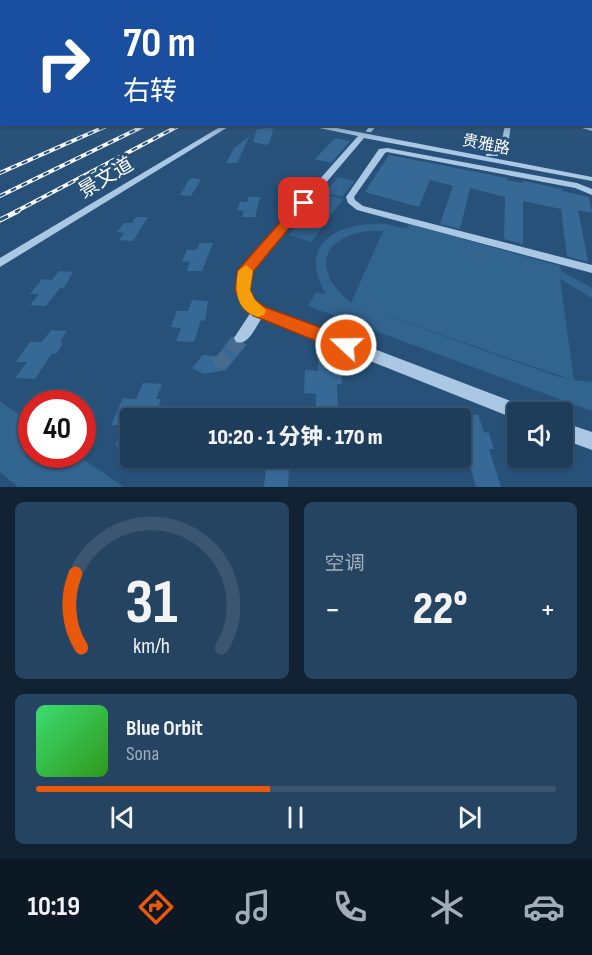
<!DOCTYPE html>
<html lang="zh">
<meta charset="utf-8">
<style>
:root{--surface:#1d3d5b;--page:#254461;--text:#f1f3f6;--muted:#a0aebb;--line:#3b5671;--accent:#ea580c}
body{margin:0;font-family:"Sofia Sans Condensed","Noto Sans SC",sans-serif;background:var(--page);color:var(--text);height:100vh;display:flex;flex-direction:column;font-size:22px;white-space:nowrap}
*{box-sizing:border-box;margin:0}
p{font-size:20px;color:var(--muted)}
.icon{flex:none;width:33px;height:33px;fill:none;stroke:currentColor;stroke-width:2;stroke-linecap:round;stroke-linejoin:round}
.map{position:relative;height:487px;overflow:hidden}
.side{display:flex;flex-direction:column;gap:15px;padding:15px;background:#102232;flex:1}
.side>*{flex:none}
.top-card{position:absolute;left:0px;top:0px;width:592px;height:126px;box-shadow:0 2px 4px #0004,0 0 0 2px var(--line);background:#1a4fa0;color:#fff;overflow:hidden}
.buttons{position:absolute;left:507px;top:402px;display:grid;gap:12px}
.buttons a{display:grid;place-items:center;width:66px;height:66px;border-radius:6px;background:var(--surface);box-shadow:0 2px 4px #0004,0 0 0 2px var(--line);font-size:30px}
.speed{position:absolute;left:18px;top:390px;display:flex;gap:12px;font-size:30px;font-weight:700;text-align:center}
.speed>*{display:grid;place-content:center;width:78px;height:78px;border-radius:50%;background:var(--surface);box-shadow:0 2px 4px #0004,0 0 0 2px var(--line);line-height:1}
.speed .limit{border:9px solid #d22;background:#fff;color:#111}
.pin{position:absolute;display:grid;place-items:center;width:51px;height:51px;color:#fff;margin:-26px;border-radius:12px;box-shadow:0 3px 9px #0006}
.me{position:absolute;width:66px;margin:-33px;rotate:291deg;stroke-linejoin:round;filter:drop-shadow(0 0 4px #0008)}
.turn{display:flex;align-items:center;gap:21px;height:126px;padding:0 24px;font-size:27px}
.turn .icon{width:78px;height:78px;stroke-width:2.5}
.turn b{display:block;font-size:42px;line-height:51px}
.big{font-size:45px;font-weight:800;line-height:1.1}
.side .tile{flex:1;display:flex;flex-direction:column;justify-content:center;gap:9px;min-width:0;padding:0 21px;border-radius:9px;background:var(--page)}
.side .dial{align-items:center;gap:0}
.dial svg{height:156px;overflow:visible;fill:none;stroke:var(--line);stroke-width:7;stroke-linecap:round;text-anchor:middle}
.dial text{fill:var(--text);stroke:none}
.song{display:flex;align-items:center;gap:18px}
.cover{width:72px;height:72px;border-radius:9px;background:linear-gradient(135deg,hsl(140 70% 55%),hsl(110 70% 35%))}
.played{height:6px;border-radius:3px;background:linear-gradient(90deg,var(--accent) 45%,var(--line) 45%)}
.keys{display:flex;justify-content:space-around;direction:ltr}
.heat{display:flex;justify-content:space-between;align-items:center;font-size:33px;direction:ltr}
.side .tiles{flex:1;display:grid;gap:15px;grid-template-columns:1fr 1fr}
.tile:last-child{grid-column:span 2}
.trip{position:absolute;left:120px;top:408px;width:351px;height:60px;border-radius:6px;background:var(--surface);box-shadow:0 2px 4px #0004,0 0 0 2px var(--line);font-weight:800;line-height:60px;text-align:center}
.dock{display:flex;height:96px;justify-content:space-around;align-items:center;background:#0c1824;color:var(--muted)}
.dock .icon{width:42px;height:42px}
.dock .current{color:var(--accent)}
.dock b{font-size:27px;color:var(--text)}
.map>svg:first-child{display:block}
</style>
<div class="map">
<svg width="592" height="487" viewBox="0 0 592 487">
<rect width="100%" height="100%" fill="#275179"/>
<g fill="#326490" fill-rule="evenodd">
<polygon points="338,177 355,181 342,197 325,193"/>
<polygon points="323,194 343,199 329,218 308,212"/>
<polygon points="306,213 328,220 311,242 289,235"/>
<path d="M 385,224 L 407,229 L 409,224 L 560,266 L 561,271 L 592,288 L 592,298 L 560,279 L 574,380 L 592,382 L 592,411 L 308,306 L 316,292 L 326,294 C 296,244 338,221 385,224 ZM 369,231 L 383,231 L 351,303 C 312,271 319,238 369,231 ZM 356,305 L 572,380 L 556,376 Z"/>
<polygon points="0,401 31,423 32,454 77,455 124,487 18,487 0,472"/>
</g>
<g fill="#376996">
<polygon points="264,127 272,127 273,129 270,142 266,145 253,142 257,129 263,129"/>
<polygon points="249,137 237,163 226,163 234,148"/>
<polygon points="335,138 350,141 331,163 315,159"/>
<polygon points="389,155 507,178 507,180 523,183 523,181 562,189 562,191 589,197 592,213 578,210 588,262 567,256 561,209 523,201 523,244 504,239 505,197 470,188 460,229 440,224 453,186 430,180 419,207 365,192"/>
<polygon points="190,178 201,179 191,196 180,195"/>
<polygon points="249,197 260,197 255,217 242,217 244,211 237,210 240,202 247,202"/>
<polygon points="136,217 148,217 133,241 119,240 124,233 117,232 124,223 132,223"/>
<polygon points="200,243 213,243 202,271 187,271 190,262 182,261 187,250 196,250"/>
<polygon points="59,271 73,272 64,288 60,288 46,306 30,305 39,294 30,294 42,279 52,280"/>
<polygon points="192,300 208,301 205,321 201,320 194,342 176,341 181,328 171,327 177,311 188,311"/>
<polygon points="51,330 67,331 60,342 63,343 56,354 52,353 35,379 15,378 27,362 16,362 30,342 42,342"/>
<polygon points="232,336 236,344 247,344 226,370 204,374 192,368 203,355 217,356"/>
<polygon points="318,357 337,358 337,371 341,371 342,384 337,384 338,414 316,412 316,394 304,393 305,370 318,371"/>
<polygon points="143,383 162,384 156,399 161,399 156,414 150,414 149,418 130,418 130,447 115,446 124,425 111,425 123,398 136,399"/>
<polygon points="460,414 478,415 484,432 489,433 494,449 489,449 501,487 476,487 469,462 460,462"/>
<polygon points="266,468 289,470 288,487 264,487"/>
</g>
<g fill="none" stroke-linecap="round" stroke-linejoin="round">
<polyline stroke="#476b8d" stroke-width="14" stroke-dasharray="14 7" stroke-linecap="butt" points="216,365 229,355 241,338"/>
<g fill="#aac8e3" fill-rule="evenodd">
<polygon points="0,80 2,80 0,83"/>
<polygon points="2,123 2,124 7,124 0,128"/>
<polygon points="225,124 233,124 0,267 0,258"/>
<path d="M 300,124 L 316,124 L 592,177 L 592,181 L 364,138 L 251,271 C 247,287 250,298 264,307 L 524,406 L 526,412 L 518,412 L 518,420 L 262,318 C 255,327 249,346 236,342 L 234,338 L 251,312 C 238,300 234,284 242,267 L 358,136 Z"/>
<polygon points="371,124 378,124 371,132 367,132 366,131"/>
<polygon points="505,124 511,124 507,154 503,156 486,156 486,152 500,152"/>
<polygon points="568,124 581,124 592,127 592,131"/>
<polygon points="387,148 577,183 592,189 592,195 575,188 387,152 385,153 354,197 355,200 363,206 592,265 592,273 357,210 348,203 346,197 379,149"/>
<polygon points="562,422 592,432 592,450 562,439"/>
</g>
<rect fill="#e9f2fc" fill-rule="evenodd" x="591" y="93" width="1" height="4"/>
<g stroke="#fff" stroke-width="4">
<g id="rail-far1">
<polyline points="0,173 111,124"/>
<polyline points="0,196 148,124"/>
<polyline points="15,212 182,124"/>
</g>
</g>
<g stroke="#fff" stroke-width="5">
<polyline id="rail" points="0,220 18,211"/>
</g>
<use href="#rail-far1" stroke="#275179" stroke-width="2" stroke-dasharray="6" stroke-linecap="butt"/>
<use href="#rail" stroke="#275179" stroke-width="3" stroke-dasharray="9" stroke-linecap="butt"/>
</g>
<linearGradient id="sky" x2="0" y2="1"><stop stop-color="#152d43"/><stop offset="0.52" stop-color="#41658c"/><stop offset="1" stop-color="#41658c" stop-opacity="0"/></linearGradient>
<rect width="592" height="143" fill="url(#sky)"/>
<polygon fill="#ea580c" stroke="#983908" stroke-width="1.5" points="304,199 308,200 308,205 253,272 250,290 255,300 265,307 352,339 355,345 352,351 346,353 254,316 244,309 235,290 238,270 300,200"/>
<path fill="#f59e0b" d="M 246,265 L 253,271 L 250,290 L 255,300 L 266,310 L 264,315 L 258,317 C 235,310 235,290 238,271 Z"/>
<g text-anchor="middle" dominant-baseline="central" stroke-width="6" stroke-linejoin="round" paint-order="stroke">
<g font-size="16" fill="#fff" stroke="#275179">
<text transform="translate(486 145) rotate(11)">贵雅路</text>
</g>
<g font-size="20" fill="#fff" stroke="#275179">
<text transform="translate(106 178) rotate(-31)">景文道</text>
</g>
</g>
</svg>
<div class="buttons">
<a><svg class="icon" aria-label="sound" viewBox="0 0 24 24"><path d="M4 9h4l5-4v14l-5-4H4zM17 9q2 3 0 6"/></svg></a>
</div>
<div class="speed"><div class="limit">40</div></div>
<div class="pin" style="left:304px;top:203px;background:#d93025"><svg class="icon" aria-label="arrive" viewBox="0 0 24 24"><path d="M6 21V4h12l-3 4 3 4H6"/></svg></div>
<svg class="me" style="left:346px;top:345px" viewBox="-20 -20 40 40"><circle r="17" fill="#ea580c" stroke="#fff" stroke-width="3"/><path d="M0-11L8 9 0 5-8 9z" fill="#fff"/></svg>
<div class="trip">10:20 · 1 分钟 · 170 m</div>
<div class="top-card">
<div class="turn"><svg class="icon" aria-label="right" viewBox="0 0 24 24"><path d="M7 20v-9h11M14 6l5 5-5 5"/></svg><div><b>70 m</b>右转</div></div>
</div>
</div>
<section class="side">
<div class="tiles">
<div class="tile dial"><svg viewBox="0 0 100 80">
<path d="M14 69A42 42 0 1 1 86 69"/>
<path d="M14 69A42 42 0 0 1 11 31" stroke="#ea580c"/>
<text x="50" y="56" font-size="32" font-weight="700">31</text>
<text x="50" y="72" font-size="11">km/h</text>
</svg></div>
<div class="tile"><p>空调</p>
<div class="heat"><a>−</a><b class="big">22°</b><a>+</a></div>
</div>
<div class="tile">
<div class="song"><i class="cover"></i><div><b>Blue Orbit</b><p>Sona</p></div></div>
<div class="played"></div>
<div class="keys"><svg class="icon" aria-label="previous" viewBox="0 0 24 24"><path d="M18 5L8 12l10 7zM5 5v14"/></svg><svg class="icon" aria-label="pause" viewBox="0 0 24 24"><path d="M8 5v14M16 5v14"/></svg><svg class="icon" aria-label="next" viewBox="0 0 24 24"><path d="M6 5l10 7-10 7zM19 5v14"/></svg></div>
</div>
</div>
</section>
<nav class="dock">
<b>10:19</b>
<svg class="icon current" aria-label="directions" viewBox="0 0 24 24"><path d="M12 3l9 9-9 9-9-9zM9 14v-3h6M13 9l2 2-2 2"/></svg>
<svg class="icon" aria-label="music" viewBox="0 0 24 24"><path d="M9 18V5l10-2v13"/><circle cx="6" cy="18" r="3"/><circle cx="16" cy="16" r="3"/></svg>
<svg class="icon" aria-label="phone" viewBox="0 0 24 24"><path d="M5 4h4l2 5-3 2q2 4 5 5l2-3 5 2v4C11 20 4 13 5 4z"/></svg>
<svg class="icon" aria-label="climate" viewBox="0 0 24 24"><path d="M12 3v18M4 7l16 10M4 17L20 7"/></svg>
<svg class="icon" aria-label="car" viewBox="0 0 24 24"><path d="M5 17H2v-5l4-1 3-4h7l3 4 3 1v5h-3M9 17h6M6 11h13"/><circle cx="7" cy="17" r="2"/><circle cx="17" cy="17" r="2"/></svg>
</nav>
